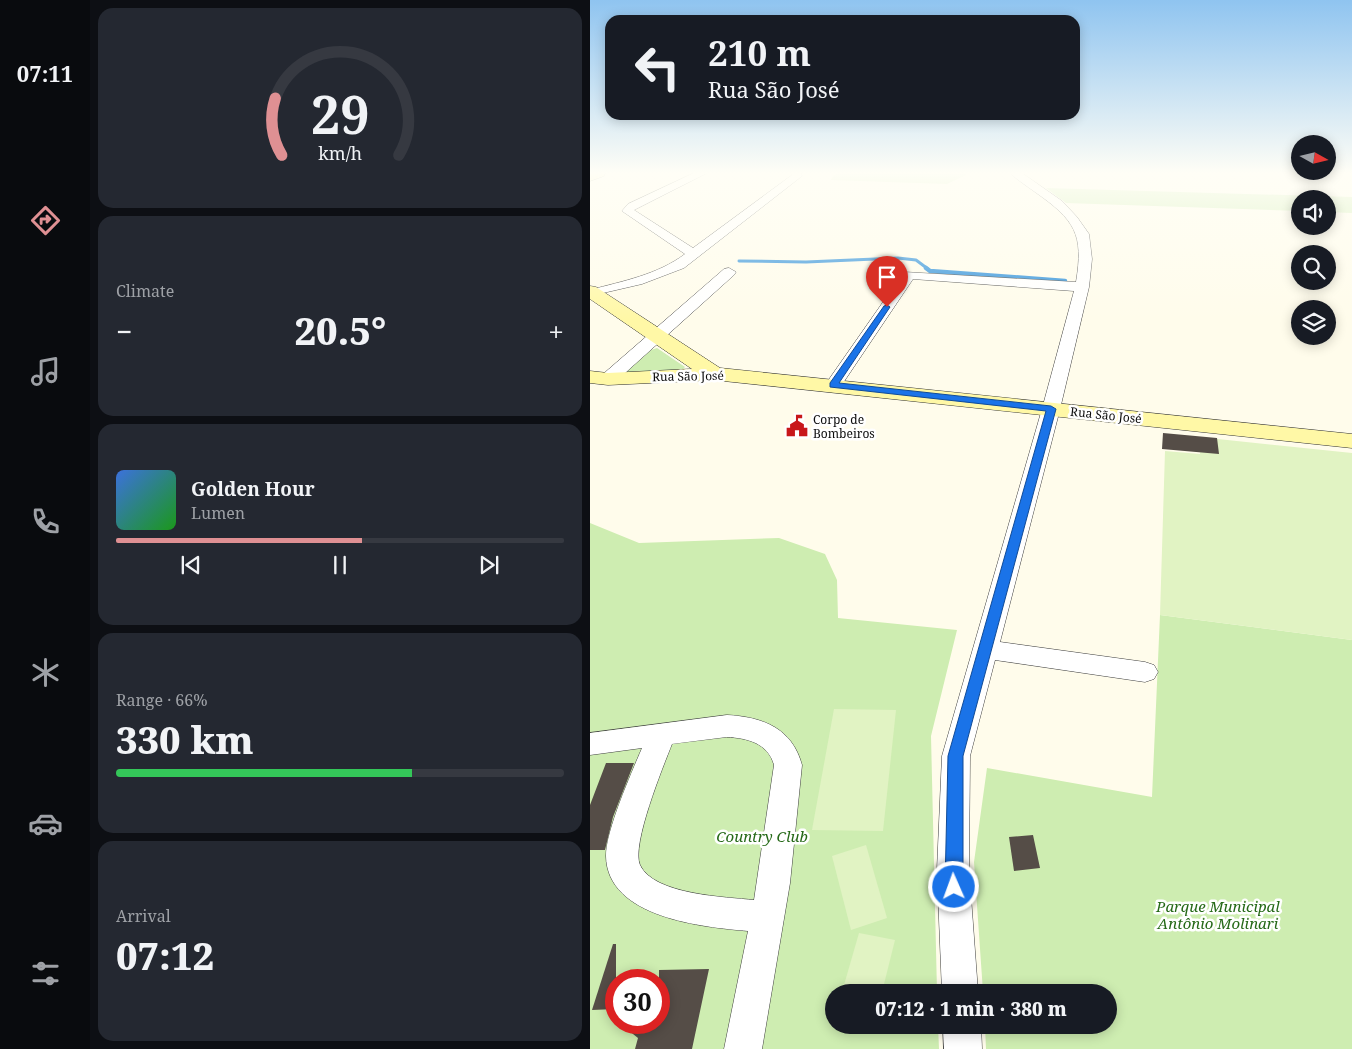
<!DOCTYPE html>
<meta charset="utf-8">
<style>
:root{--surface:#171b24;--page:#242831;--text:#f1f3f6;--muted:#9ea1a6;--line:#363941;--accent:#df9093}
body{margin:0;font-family:"Noto Serif",serif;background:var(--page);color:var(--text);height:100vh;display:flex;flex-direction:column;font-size:19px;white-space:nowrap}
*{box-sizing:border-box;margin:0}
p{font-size:16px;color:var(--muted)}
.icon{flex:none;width:28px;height:28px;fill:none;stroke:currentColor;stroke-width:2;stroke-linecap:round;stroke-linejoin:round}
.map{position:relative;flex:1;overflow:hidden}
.sheet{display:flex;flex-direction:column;gap:8px;padding:8px;background:#0d0f14;width:500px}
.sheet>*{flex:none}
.banner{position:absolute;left:15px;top:15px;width:475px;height:105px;border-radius:15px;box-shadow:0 2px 12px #0003;background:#171b24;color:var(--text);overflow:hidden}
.needle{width:32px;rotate:98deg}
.tools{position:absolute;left:701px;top:135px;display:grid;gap:10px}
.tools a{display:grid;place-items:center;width:45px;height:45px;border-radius:50%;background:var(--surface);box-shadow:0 2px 12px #0003;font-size:25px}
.speed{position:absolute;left:15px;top:969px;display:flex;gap:10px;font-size:25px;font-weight:700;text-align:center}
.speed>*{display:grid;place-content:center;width:65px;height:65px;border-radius:50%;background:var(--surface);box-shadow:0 2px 12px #0003;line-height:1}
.speed .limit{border:8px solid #d22;background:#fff;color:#111}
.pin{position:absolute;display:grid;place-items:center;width:42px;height:42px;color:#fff;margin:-51px -21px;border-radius:50% 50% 50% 0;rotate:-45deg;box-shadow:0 0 5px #0007}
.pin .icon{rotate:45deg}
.me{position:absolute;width:55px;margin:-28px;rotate:358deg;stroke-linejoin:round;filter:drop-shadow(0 0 4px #0008)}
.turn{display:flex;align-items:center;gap:18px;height:105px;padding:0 20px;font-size:22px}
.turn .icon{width:65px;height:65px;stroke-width:2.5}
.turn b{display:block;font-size:35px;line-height:42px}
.big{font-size:38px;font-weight:800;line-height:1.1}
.sheet .card{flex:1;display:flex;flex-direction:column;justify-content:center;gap:8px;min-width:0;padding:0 18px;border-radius:15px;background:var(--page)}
.sheet .dial{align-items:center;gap:0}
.dial svg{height:130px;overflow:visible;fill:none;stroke:var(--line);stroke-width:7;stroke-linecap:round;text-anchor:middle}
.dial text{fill:var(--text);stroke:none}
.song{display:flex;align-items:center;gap:15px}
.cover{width:60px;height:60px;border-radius:8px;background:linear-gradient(135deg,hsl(220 70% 55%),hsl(120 70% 35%))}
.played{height:5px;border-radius:2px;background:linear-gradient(90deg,var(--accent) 55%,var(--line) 55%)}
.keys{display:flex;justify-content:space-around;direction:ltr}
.heat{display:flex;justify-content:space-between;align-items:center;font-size:28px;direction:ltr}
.charge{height:8px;border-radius:4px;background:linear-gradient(90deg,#34c759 66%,var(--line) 0)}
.trip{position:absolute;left:235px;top:984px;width:292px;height:50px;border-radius:25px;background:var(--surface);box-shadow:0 2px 12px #0003;font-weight:800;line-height:50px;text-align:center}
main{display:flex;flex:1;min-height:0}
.tab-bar{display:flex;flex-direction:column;width:90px;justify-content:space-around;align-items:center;background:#090b0e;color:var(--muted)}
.tab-bar .icon{width:35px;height:35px}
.tab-bar .selected{color:var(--accent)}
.tab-bar b{font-size:22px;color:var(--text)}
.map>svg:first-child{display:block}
</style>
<main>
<nav class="tab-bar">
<b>07:11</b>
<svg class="icon selected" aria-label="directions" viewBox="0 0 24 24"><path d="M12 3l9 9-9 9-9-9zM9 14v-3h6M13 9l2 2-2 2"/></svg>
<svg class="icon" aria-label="music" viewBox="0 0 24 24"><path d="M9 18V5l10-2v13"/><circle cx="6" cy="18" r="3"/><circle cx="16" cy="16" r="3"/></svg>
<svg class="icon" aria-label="phone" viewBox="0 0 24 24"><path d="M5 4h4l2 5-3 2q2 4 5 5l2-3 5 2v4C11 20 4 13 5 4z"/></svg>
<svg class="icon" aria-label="climate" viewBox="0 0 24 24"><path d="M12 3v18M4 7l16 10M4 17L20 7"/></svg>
<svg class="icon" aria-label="car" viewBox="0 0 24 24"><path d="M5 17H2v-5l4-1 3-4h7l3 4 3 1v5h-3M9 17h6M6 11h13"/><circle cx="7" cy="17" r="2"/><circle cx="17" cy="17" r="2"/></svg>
<svg class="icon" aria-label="filters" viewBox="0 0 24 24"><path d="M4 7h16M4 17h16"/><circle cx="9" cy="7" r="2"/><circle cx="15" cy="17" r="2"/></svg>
</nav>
<section class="sheet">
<div class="card dial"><svg viewBox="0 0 100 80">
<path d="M14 69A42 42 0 1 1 86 69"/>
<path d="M14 69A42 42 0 0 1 10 34" stroke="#df9093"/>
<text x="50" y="56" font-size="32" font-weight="700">29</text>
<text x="50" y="72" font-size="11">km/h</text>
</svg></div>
<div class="card"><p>Climate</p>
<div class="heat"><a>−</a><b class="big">20.5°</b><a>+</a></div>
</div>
<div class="card">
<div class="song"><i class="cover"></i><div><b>Golden Hour</b><p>Lumen</p></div></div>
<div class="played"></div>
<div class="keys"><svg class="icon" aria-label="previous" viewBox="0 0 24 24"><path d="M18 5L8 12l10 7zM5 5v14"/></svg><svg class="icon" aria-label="pause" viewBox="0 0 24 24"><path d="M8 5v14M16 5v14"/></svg><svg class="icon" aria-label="next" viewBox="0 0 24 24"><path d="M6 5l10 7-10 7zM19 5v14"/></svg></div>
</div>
<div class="card"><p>Range · 66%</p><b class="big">330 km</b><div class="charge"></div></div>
<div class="card"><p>Arrival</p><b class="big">07:12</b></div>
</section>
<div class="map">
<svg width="762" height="1049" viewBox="0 0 762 1049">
<rect width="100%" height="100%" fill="#fffceb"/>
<g fill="#ceedb1" fill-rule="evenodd">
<polygon points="249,173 376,173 376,175 357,184 241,180 243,176"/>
<polygon points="456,188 762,197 762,213 738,212 738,199 710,199 710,211 476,203"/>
<polygon points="67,348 95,367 92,370 40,373 36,372 61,350"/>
<path d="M 0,523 L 49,543 L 189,538 L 235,554 L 247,580 L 248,618 L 367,630 L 341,736 L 347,992 L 244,992 L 244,1025 L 348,1025 L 349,1049 L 0,1049 ZM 26,980 L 69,980 L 69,1022 L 26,1022 Z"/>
<polygon points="570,615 762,640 762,1049 396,1049 395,1025 519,1025 519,992 393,992 384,862 397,768 562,797"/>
</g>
<g fill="#e1f3c3">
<polygon points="609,437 762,453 762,640 570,615 575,451 610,454"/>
<polygon points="244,709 306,710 293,831 222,830"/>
<polygon points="276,845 297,918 261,930 242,856"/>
<polygon points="269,933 305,940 292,992 252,992"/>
</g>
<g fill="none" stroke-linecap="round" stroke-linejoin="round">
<polyline stroke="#2a8eda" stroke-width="3" points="149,261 216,262 308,258 326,260 338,269"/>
<polyline stroke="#2a8eda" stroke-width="4.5" points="336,268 340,271 475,281"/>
</g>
<g fill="#554d47">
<polygon points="573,433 627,438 629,454 572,449"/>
<polygon points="16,763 44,763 23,817 15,850 0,850 0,805"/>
<polygon points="443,835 450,868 424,871 419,837"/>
<polygon points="23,944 26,944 26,1009 2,1010"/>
<polygon points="119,969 102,1049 45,1049 48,1038 28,1022 69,1022 69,970"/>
</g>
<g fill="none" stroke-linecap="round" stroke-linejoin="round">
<g stroke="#3f3f3f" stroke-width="1">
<g id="street">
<path d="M 104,173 L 117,173 L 44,210 L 103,248 L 202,175 L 201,173 L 211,173 L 212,176 L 94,268 L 52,284 L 0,296 L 0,290 C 33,281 67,275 95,254 L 32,211 L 38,204 Z"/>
<path d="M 420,173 L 432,173 L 472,201 L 487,217 L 499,234 L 502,259 L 499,287 L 470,409 L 410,642 L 555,662 L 564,665 L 568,672 L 564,679 L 555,682 L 405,660 L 380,756 L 379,870 L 388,992 L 352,992 L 347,870 L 352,756 L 452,409 L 484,291 L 323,279 L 249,389 L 237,389 L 235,385 L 314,272 L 486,282 C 494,234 485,220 445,192 C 437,186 427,180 420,173 Z"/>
<polygon points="139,268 146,272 144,275 24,383 12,383 10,379 12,375 134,269"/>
<path d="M 137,715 C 173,717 202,728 212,765 L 200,883 L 172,1049 L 134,1049 L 158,931 C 113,927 17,918 16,856 C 16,830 41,774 52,748 L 0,755 L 0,733 ZM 137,737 C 157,738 178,743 184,765 L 164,900 C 136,897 64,895 50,865 C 41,845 73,767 82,744 Z"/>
<polygon points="353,1025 391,1025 392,1049 354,1049"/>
</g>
</g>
<g stroke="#2e2e2e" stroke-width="1">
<g id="secondary">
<polygon points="0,173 15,173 14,176 0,181"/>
<polygon points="0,286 6,287 130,368 762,434 762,448 124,380 18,385 0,383 0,371 18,373 102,369 0,299"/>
</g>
</g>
<use href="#street" fill="#fff" fill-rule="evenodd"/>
<use href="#secondary" fill="#fff8a6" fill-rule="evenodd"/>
</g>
<linearGradient id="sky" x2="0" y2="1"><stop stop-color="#8fc4f0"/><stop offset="0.54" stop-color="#fffef6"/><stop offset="1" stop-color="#fffef6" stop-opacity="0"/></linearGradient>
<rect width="762" height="320" fill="url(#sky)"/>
<polygon fill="#1a73e8" stroke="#114b97" points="297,305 300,307 249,383 461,406 466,409 373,756 373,887 370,893 364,895 358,893 355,887 358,756 456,411 240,387 240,383 294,306"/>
<defs>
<g id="civic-bare" transform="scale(1.725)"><path d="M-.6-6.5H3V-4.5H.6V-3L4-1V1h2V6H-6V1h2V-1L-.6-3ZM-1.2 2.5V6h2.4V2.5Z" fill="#c8171a" stroke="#fff" stroke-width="2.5" paint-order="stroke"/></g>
</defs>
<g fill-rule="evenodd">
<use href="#civic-bare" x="207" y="426"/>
</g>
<g text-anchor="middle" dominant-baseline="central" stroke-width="5" stroke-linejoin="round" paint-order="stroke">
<g font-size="12" fill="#0c0c0c" stroke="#fff">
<text transform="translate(98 376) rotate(-1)">Rua São José</text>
<text transform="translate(516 415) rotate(6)">Rua São José</text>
</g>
<g font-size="12" fill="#0c0c0c" stroke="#fff" text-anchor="start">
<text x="223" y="419">Corpo de<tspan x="223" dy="14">Bombeiros</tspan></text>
</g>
<g font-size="15" font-style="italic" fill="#256917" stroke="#fff">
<text x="172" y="836">Country Club</text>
<text x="628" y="906">Parque Municipal<tspan x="628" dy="17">Antônio Molinari</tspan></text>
</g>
</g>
</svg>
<div class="tools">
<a><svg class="needle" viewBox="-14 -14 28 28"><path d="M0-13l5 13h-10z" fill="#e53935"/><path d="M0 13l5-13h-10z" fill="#9ea1a6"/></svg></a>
<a><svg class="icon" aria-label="sound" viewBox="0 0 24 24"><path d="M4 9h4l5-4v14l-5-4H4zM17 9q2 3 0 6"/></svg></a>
<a><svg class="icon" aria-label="search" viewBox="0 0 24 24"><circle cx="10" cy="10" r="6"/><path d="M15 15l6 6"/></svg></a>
<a><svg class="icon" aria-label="layers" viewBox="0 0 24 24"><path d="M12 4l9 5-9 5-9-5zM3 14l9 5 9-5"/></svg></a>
</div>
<div class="speed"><div class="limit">30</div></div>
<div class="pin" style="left:297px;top:307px;background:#d93025"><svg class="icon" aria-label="arrive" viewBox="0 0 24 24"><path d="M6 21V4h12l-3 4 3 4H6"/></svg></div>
<svg class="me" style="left:364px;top:887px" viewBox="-20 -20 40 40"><circle r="17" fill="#1a73e8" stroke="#fff" stroke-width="3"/><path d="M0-11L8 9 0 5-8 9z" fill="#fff"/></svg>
<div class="trip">07:12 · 1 min · 380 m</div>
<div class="banner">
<div class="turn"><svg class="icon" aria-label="left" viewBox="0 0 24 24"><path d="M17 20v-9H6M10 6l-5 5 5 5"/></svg><div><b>210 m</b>Rua São José</div></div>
</div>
</div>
</main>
